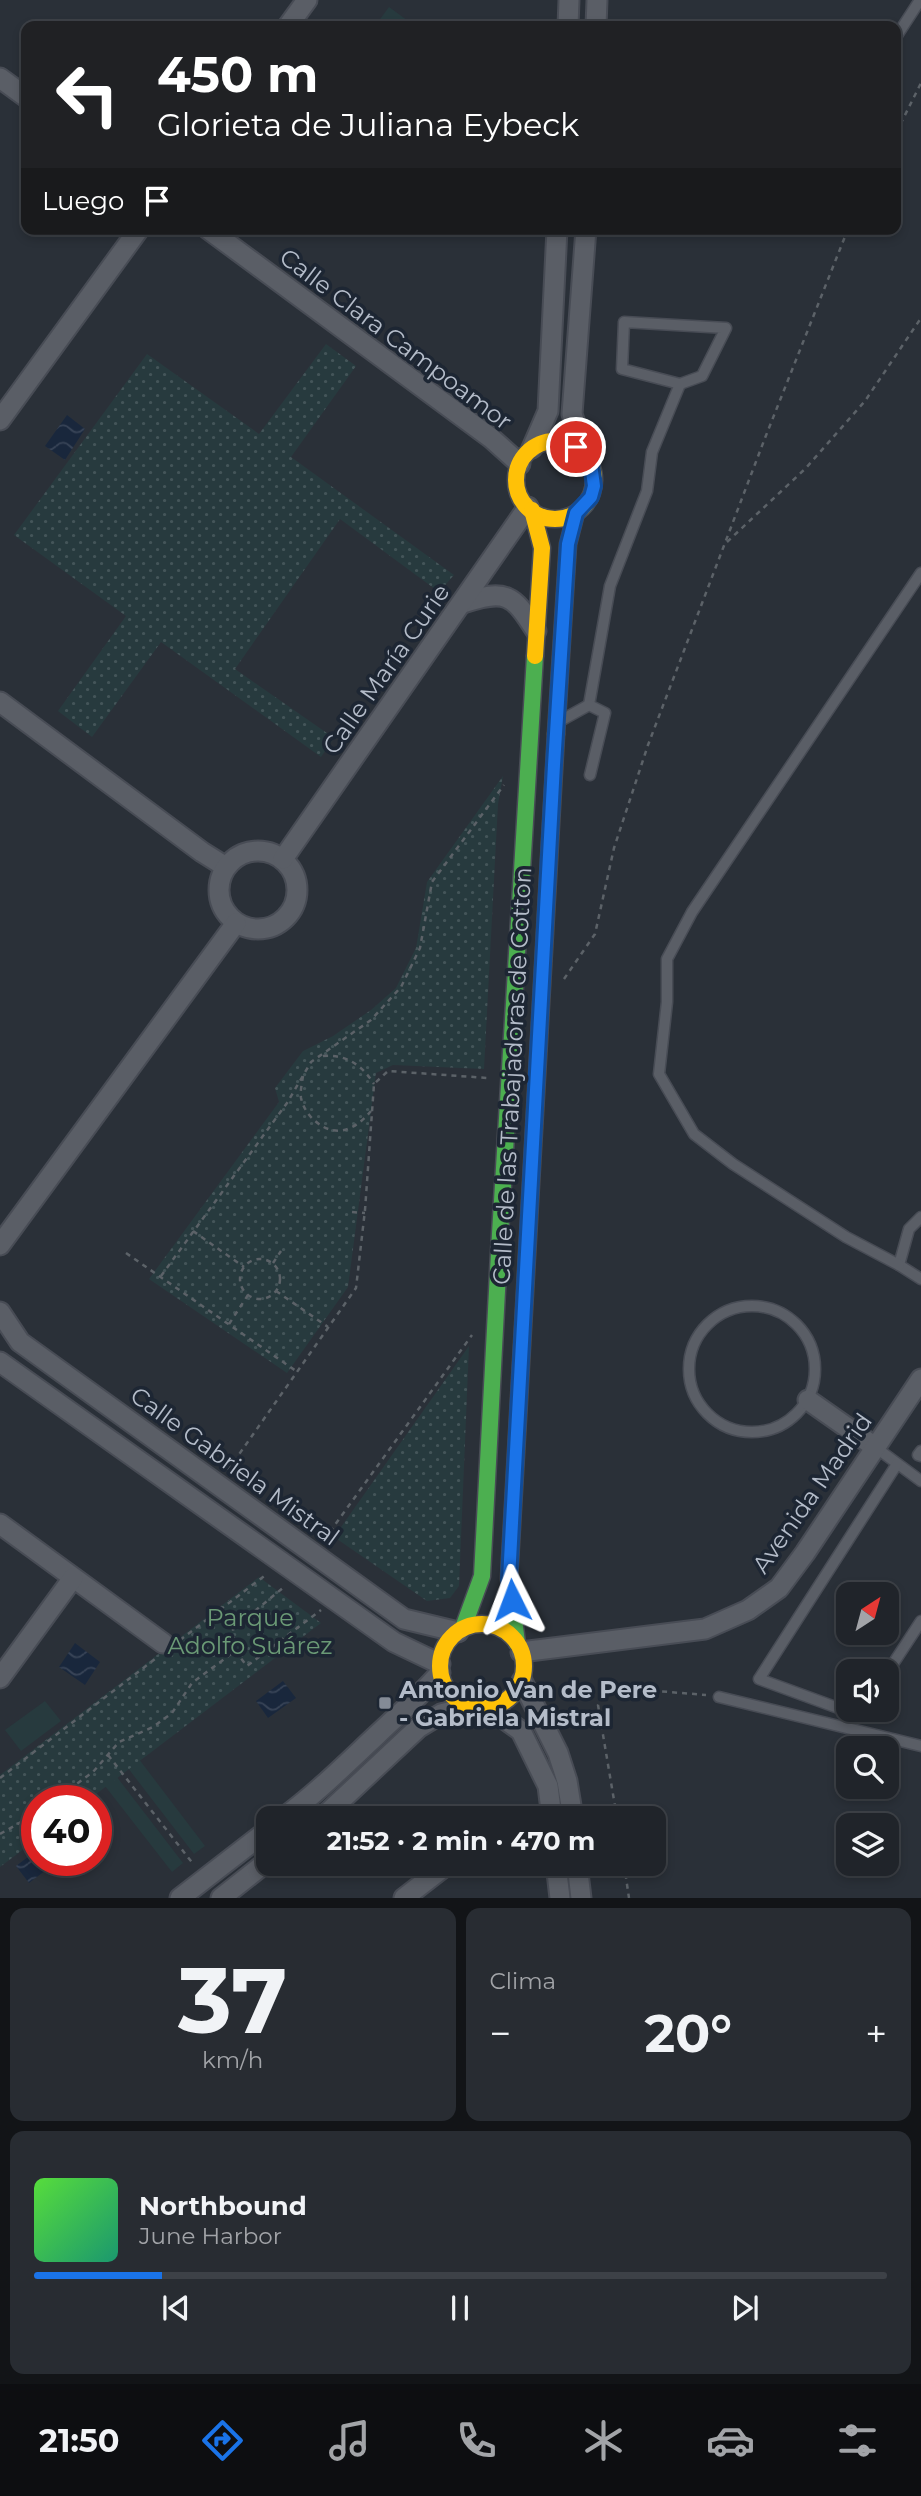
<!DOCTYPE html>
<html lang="es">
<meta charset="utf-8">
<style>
:root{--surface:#20242a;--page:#282c32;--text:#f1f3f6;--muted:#a2a4a8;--line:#3d4147;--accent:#1a73e8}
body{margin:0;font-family:Montserrat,sans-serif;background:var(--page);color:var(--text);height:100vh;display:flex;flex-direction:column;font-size:26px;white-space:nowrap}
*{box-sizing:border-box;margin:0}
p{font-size:23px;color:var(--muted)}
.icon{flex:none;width:38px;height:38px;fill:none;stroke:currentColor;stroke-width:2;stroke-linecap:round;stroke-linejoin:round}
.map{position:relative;height:1898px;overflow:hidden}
.drawer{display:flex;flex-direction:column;gap:10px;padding:10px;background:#121417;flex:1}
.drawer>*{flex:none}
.top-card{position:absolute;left:21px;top:21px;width:880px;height:214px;border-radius:14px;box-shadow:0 4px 10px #0003,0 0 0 2px var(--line);background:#202124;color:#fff;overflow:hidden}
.needle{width:46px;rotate:36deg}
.tools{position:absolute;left:836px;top:1582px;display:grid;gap:14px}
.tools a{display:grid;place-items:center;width:63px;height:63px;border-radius:14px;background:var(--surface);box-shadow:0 4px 10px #0003,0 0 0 2px var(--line);font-size:35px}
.speed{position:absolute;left:21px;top:1785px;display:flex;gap:14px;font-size:35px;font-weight:700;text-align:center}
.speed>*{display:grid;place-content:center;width:91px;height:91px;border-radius:50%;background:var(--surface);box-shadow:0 4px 10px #0003,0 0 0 2px var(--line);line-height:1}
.speed .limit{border:10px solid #d22;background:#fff;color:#111}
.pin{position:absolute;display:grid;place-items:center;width:60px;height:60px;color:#fff;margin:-30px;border:4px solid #fff;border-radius:50%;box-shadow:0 2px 7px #0007}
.me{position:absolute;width:77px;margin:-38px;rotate:357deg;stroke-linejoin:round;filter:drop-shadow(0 0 5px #0008)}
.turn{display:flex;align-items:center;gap:24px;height:147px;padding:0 21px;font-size:32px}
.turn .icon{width:91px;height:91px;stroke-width:2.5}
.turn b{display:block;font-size:49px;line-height:60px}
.then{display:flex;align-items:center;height:66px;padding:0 21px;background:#0003;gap:14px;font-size:26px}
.big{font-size:52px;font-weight:700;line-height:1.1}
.drawer .tile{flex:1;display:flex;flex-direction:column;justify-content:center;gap:10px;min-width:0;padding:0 24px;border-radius:14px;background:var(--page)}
.drawer .dial{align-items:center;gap:0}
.dial b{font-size:91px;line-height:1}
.song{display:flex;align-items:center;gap:21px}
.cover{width:84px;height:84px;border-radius:10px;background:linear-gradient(135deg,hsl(110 70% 55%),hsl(160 70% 35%))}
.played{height:7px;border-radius:4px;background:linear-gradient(90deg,var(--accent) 15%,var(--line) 15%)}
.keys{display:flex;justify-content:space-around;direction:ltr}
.heat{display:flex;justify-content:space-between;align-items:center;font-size:38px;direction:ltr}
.drawer .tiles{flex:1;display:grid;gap:10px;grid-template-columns:1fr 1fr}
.tile:last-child{grid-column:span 2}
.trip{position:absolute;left:256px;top:1806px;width:410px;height:70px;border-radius:14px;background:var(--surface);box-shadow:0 4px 10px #0003,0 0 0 2px var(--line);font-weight:700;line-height:70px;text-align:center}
.tab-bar{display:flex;height:112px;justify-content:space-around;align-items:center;background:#0d0e11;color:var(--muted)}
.tab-bar .icon{width:49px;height:49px}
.tab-bar .selected{color:var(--accent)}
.tab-bar b{font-size:32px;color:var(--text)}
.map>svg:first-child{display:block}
</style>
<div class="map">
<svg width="921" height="1898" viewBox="0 0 921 1898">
<defs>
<pattern id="park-dots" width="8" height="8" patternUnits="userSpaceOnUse" patternTransform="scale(1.75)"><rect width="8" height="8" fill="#273a3e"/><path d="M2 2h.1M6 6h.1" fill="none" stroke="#445559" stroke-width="1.8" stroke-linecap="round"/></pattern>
<pattern id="water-waves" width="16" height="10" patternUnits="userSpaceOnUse" patternTransform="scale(1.75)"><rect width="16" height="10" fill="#19273c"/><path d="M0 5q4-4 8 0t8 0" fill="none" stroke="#384457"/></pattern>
</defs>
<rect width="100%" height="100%" fill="#2a3038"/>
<g fill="#273a3e">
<polygon points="389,7 415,26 375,26"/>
<polygon points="45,1701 61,1721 21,1751 5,1730"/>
<polygon points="132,1750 205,1846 194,1854 121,1759"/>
<polygon points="110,1768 183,1863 172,1872 98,1777"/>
</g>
<g fill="url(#park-dots)">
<polygon points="326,344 356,366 291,457 454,575 439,592 340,519 235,669 334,738 321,757 161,642 92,737 58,711 126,616 14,535 147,354 259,434"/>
<polygon points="503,776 498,804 484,1069 393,1065 376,1073 348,1287 287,1373 149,1279 279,1102 275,1088 303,1051 333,1036 371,1010 396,988 416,948 427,882"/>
<polygon points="469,1346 459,1586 450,1598 427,1601 334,1537"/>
<polygon points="259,1577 321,1623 87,1801 37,1801 37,1839 0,1867 0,1775"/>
</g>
<g fill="url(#water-waves)">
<polygon points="67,415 85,429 65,460 45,446"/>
<polygon points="75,1643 100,1662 85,1685 59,1667"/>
<polygon points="283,1681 296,1698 268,1718 256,1701"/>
<polygon points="37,1850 37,1860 58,1861 29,1883 16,1866"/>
</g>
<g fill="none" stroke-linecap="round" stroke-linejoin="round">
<g stroke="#484c55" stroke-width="13">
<g id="lane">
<polyline points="896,37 920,0"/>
<polyline points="589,705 610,586 647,491 652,452 680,384 702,376 726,328 624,322 622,369 680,384"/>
<polyline points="560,721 589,705 605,713 590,775"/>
<polyline points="921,1217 909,1229 899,1265 921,1279"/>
<polyline points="899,1265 846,1237 733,1164 694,1134 659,1074 667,1002 667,959 692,912 921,573"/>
<circle cx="752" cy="1369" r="63"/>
<polyline points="875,1447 921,1481"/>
<polyline points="921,1451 918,1455 921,1456"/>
<polyline points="887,1673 921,1621"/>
<polyline points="719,1697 921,1746"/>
<polyline points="864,1710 860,1716 759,1679 897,1464"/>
</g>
</g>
<g stroke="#484c55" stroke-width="23">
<g id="street">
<polyline points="288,26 307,0"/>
<polyline points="568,26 569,0"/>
<polyline points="596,26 597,0"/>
<polyline points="0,78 26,97"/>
<polyline points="208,229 491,438 520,464"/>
<polyline points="0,420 139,229"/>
<polyline points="532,448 548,411 557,229"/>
<polyline points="585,454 572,414 586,229"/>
<path d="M 463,603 C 506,589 513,594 536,631"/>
<polyline points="0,702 202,852 226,867"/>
<circle cx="258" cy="890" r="39"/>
<polyline points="283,859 528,507"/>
<polyline points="0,1245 236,923"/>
<polyline points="0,1312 20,1342 404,1619 458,1632"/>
<polyline points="0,1362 394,1642 440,1664"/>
<polyline points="808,1400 875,1447"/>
<polyline points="0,1524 163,1643"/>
<polyline points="521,1652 705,1629 748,1610 779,1588 805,1553 921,1379"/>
<polyline points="0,1678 73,1578"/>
<polyline points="522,1681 558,1753 567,1781 573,1818"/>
<polyline points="489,1708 521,1731 548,1786 552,1818"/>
<path d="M 283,1818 C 317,1793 347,1763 378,1734 C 399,1714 421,1695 440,1673"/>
<polyline points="322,1818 418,1728 441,1714 468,1707"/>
<polyline points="556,1864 560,1898"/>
<polyline points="577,1864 581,1898"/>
<polyline points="180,1898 268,1830"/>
<polyline points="221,1898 268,1861"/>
<polyline points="404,1898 448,1864"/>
</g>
</g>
<g stroke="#484c55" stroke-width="19">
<g id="fast">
<polyline points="463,1628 482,1576 500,1234 535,656"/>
<polyline points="517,1643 509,1579 556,734"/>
</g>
</g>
<g stroke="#484c55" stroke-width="19">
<g id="slow">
<circle cx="555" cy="480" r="39"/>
<polyline points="532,510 542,548 535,656"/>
<polyline points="556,734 568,544 576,513"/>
<circle cx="482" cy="1666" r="42"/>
</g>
</g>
<g stroke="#5c6268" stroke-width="2.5" stroke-dasharray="5 5" stroke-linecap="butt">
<polyline points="896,133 921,83"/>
<polyline points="727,542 806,468 865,401 921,318"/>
<polyline points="564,979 595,934 614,848 648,745 765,438 848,229"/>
<path d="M 323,1056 C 346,1054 362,1065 374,1084"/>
<path d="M 303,1076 C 302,1083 300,1091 301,1098 C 303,1107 308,1115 315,1121 C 336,1139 355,1130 371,1111"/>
<polyline points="352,1212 365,1213"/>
<polyline points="193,1231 244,1267"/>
<polyline points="126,1253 296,1371"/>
<circle cx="260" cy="1279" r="20"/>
<polyline points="273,1263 281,1251"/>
<polyline points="161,1276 287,1103 311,1062 371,1020 401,987 420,948 432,882 504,785"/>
<polyline points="276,1291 328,1327"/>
<polyline points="229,1324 248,1295"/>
<polyline points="228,1470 356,1288 365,1210 374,1084 388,1071 488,1078"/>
<polyline points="324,1540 472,1335"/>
<polyline points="180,1640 267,1574"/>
<polyline points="235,1651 247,1666 321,1610"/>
<polyline points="108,1755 194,1865"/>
<polyline points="0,1778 155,1659"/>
<polyline points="53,1801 93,1772 119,1742 153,1727 172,1713 192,1683 235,1651 233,1629 284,1587"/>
<polyline points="617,1818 598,1705 607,1687 706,1695"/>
<polyline points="0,1834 37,1813"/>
<polyline points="624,1864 629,1898"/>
</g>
<use href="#lane" stroke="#5a5e66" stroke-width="10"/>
<use href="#street" stroke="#5a5e66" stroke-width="19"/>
<use href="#fast" stroke="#4caf50" stroke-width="16"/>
<use href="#slow" stroke="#ffc107" stroke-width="16"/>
</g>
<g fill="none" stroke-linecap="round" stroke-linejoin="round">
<g stroke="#114b97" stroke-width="18">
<polyline id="route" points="512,1600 509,1579 512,1523 554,765 568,544 576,513 591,497 594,486 591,464 576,447"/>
</g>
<use href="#route" stroke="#1a73e8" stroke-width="12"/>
</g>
<rect fill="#848b96" stroke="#1d2633" stroke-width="2.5" x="378" y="1696" width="14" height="14" rx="3.5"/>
<g text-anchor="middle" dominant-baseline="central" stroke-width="7" stroke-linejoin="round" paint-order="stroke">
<g font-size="24" fill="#b4bcc9" stroke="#1d2633">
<text transform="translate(396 339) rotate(37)">Calle Clara Campoamor</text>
<text transform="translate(386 669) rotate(-55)">Calle María Curie</text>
<text transform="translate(512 1076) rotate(-87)">Calle de las Trabajadoras de Cotton</text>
<text transform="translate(235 1466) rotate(36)">Calle Gabriela Mistral</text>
<text transform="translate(812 1493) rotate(-55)">Avenida Madrid</text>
</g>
<g font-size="24" fill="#6b9a76" stroke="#1d2633">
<text x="250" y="1617">Parque<tspan x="250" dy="28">Adolfo Suárez</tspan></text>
</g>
<g font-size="24" font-weight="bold" fill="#b4bcc9" stroke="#1d2633" text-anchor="start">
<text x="399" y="1689">Antonio Van de Pere<tspan x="399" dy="28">- Gabriela Mistral</tspan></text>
</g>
</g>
</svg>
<div class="tools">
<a><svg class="needle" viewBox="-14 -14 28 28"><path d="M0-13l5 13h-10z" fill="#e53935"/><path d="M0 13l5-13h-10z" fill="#a2a4a8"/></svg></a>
<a><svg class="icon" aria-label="sound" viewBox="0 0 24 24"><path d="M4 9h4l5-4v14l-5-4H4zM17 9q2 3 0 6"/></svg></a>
<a><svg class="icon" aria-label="search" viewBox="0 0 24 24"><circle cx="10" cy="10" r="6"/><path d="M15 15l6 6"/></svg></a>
<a><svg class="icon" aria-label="layers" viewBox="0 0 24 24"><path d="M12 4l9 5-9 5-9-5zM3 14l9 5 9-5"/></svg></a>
</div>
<div class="speed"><div class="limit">40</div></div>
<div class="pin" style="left:576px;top:447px;background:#d93025"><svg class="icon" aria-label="arrive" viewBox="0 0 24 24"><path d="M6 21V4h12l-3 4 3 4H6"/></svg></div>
<svg class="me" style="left:512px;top:1600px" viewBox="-20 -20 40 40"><path d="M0-17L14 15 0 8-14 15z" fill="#1a73e8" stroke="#fff" stroke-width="4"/></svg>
<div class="trip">21:52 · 2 min · 470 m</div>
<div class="top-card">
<div class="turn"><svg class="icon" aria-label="left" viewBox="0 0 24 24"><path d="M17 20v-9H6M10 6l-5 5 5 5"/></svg><div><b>450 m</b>Glorieta de Juliana Eybeck</div></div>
<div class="then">Luego<svg class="icon" aria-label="arrive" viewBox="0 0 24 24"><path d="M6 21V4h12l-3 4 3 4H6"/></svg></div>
</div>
</div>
<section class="drawer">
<div class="tiles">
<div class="tile dial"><b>37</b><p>km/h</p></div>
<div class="tile"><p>Clima</p>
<div class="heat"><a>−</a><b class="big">20°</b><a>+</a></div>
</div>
<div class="tile">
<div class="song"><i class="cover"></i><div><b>Northbound</b><p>June Harbor</p></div></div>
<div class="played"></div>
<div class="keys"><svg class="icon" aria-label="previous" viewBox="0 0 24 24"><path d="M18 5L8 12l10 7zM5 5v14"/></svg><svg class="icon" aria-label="pause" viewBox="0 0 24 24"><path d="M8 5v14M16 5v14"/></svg><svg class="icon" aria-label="next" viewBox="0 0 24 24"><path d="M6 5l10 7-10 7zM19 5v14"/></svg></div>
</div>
</div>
</section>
<nav class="tab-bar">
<b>21:50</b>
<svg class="icon selected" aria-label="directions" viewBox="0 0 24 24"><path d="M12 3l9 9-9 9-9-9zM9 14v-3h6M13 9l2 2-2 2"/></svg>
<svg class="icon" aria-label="music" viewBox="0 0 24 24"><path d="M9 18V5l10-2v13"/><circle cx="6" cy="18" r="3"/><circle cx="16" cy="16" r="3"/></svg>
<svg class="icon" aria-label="phone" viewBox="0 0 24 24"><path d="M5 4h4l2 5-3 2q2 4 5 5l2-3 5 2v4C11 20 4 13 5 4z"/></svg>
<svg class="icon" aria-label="climate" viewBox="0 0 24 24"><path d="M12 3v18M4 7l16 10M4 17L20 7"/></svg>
<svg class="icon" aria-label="car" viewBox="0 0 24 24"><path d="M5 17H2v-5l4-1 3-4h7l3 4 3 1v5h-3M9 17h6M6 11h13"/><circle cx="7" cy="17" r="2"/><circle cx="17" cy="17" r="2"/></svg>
<svg class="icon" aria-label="filters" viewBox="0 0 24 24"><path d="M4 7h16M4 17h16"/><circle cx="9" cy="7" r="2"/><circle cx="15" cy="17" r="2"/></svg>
</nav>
